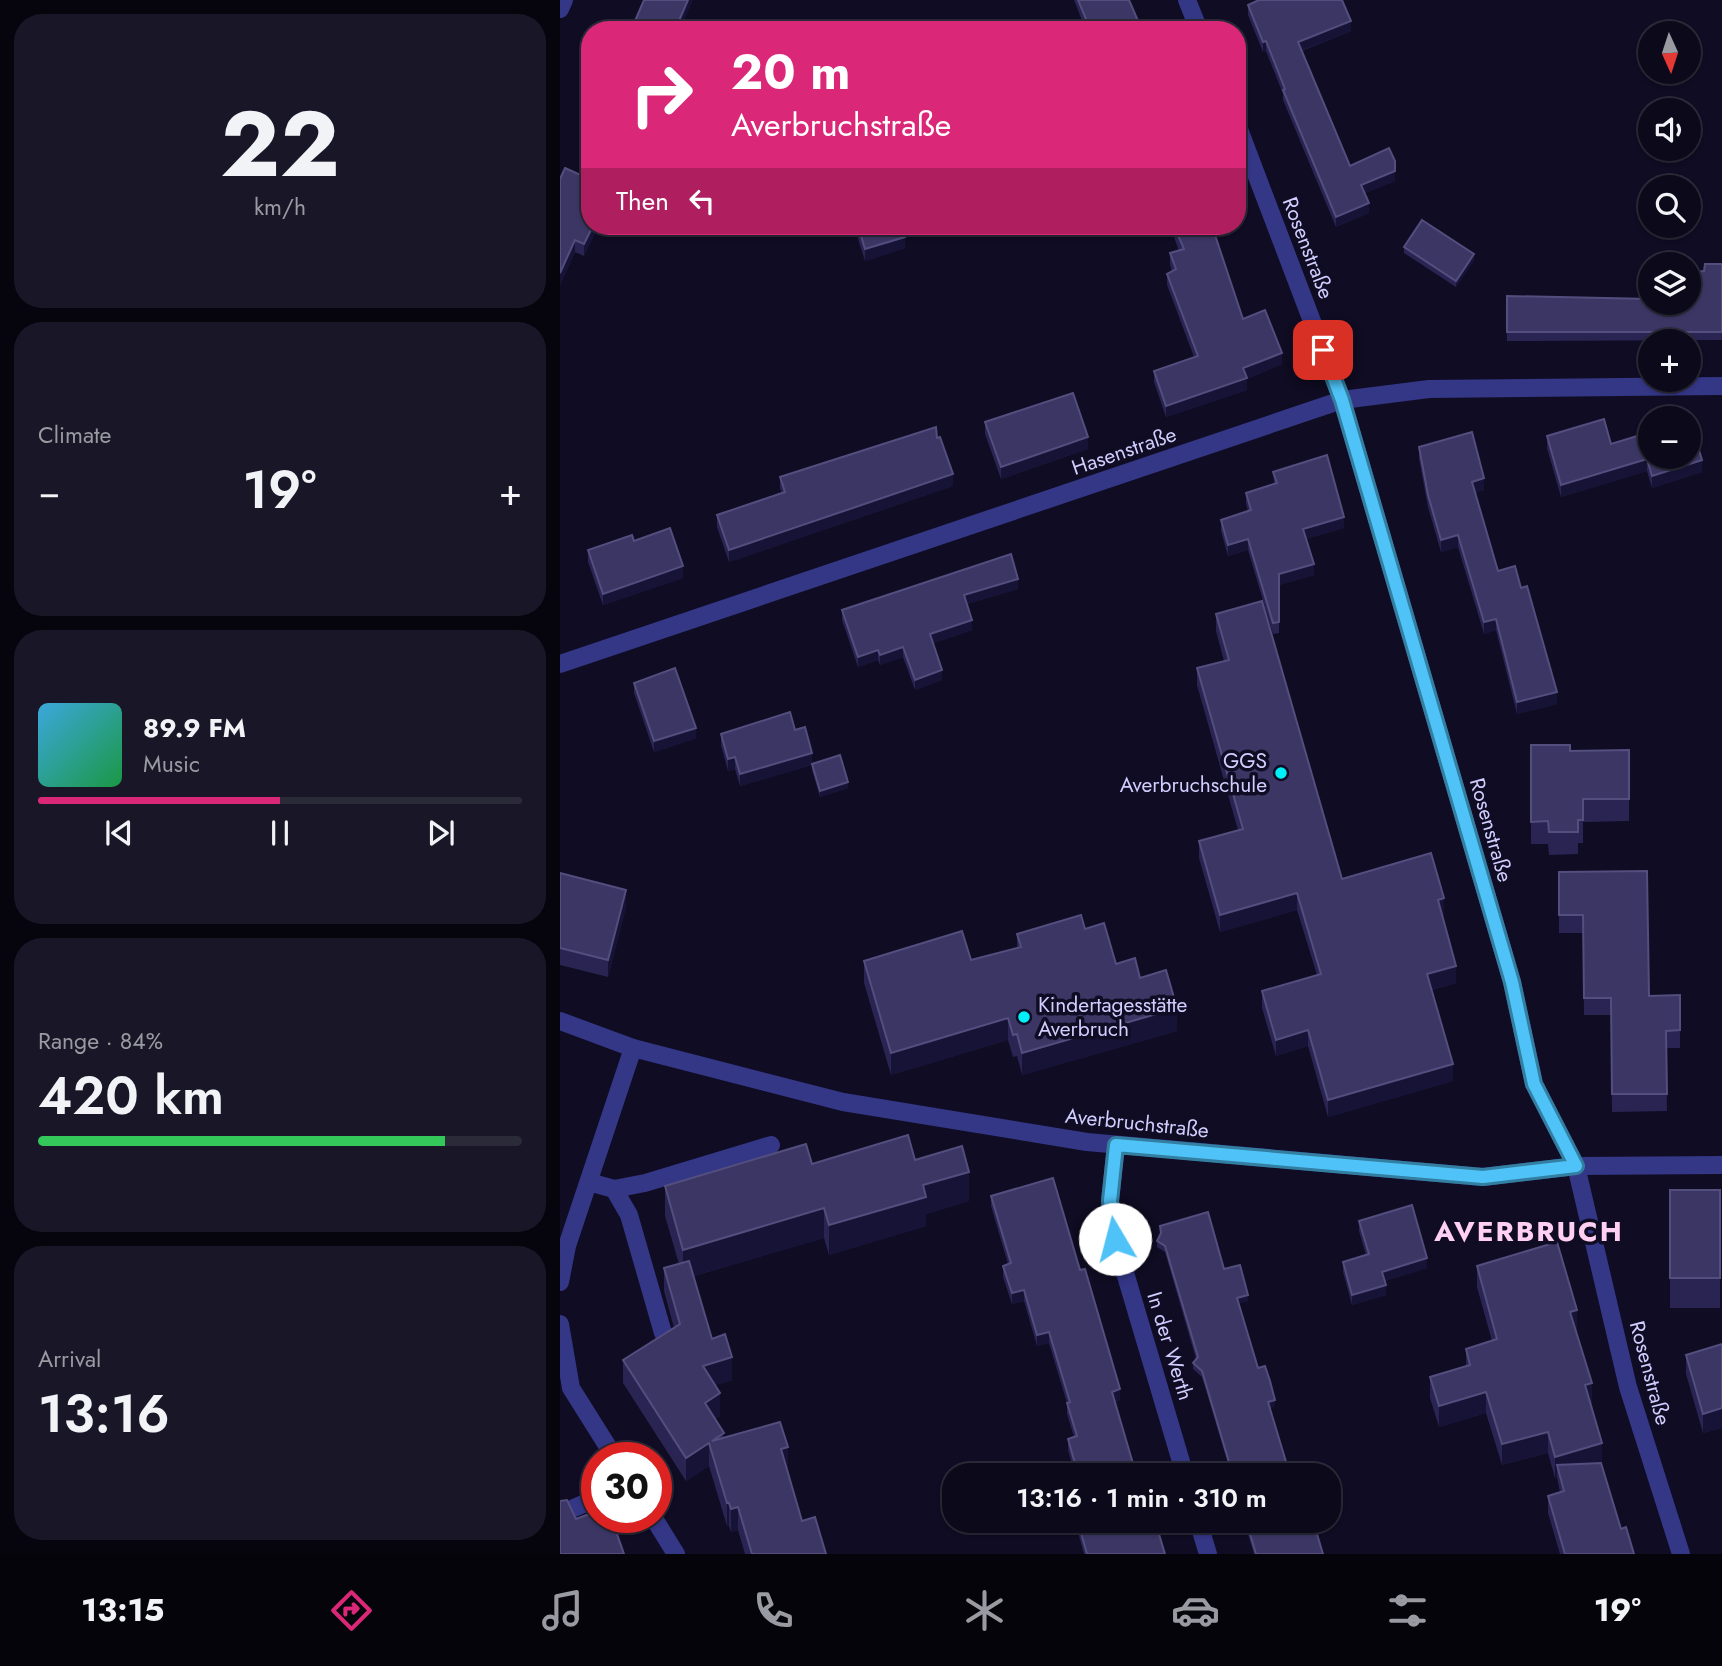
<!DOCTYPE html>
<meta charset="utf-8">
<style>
:root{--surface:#0b091a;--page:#191727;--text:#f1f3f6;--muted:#9a9aa2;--line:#2b2a39;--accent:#db2777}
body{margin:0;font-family:Jost,sans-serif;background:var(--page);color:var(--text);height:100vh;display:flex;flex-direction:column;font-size:26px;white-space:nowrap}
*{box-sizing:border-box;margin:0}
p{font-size:23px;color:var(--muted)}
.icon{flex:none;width:38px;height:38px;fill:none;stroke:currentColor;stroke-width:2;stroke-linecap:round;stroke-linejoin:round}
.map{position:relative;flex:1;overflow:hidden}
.details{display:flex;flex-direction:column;gap:14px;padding:14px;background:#06050e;width:560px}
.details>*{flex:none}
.top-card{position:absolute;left:21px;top:21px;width:665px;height:214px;border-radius:28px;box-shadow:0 2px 5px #0004,0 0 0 2px var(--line);background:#db2777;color:#fff;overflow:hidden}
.needle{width:46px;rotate:177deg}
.buttons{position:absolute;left:1078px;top:21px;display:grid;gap:14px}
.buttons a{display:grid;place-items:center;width:63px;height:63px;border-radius:50%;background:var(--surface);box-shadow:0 2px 5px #0004,0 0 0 2px var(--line);font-size:35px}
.speed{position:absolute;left:21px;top:1442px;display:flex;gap:14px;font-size:35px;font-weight:700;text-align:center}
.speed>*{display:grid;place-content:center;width:91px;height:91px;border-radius:50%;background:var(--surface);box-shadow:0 2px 5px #0004,0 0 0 2px var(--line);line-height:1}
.speed .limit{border:10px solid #d22;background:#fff;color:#111}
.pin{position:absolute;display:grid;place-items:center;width:60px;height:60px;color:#fff;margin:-30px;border-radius:14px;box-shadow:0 4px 10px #0006}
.me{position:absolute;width:77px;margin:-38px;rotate:352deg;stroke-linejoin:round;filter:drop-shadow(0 0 5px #0008)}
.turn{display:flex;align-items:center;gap:24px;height:147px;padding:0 35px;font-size:32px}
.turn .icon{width:91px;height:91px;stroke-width:2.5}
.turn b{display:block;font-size:49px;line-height:60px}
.then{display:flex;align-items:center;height:66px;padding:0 35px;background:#0003;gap:14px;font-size:26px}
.big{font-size:52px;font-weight:600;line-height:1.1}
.details .card{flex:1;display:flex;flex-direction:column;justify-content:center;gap:10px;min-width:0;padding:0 24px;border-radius:28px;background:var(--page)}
.details .dial{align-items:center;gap:0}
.dial b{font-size:91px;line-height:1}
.song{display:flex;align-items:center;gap:21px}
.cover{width:84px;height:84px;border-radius:10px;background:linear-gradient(135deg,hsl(200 70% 55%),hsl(140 70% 35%))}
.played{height:7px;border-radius:4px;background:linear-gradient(90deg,var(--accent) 50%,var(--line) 50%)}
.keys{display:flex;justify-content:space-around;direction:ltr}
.heat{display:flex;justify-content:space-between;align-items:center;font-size:38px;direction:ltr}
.charge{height:10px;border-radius:5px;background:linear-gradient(90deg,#34c759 84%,var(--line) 0)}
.trip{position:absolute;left:382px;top:1463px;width:399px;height:70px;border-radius:28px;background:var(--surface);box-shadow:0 2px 5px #0004,0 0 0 2px var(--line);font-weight:600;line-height:70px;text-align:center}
.tabs{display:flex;height:112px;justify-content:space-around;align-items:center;background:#04040a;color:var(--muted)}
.tabs .icon{width:49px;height:49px}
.tabs .selected{color:var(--accent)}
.tabs b{font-size:32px;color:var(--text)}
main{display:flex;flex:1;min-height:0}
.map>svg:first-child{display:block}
</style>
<main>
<section class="details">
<div class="card dial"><b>22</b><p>km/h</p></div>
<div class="card"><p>Climate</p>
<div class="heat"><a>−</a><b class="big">19°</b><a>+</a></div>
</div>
<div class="card">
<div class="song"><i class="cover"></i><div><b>89.9 FM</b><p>Music</p></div></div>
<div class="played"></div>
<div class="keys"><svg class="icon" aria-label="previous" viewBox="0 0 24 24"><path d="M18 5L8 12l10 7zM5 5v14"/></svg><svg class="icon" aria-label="pause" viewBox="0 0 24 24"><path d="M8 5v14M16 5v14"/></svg><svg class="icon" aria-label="next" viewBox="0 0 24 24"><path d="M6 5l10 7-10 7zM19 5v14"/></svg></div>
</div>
<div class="card"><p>Range · 84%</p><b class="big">420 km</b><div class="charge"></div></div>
<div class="card"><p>Arrival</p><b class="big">13:16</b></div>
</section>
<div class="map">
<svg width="1162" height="1554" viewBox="0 0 1162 1554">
<rect width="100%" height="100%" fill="#0f0c23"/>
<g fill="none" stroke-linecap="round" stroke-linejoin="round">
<g stroke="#343686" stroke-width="18">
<polyline points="627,0 639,30"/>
<polyline points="0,9 4,0"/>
<polyline points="677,124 782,400 952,982 974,1084 1016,1166 1068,1387 1121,1554"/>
<polyline points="0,664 782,400 869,389 1162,386"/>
<polyline points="0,1021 73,1048 283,1102 527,1142 923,1177 1016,1166 1162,1165"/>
<polyline points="556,1145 550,1201 555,1239 625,1475"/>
<polyline points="29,1182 54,1189 85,1183 211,1145"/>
<polyline points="54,1189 69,1215 103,1333"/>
<polyline points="0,1282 7,1246 73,1048"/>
<polyline points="0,1324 11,1388 55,1458"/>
<polyline points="0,1514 37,1498"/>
<polyline points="93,1517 116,1554"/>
<polyline points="638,1521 648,1554"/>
</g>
</g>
<g fill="#2a2452">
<polygon points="514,0 569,0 582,30 525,28"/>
<polygon points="688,5 791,31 742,51 790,166 835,181 805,193 809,213 776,227 723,100 723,94 706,51 703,52 688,15"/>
<polygon points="0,179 30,226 38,226 24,256 15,252 0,285"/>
<polygon points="294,226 341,226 345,248 305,261"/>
<polygon points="610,226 659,226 659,231 655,233 683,319 722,364 687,379 687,390 606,417 594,382 594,371 634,357 607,285 607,274 612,271 610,265 610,253 619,251"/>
<polygon points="844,247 914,260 896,287 844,253"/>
<polygon points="1162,264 1162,340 947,341 947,296 1131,300 1144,271"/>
<polygon points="425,422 528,449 441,479 425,434"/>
<polygon points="987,436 1051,444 1142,472 1092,488 1087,471 1001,497 987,448"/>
<polygon points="377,438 393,486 169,562 157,527 157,515 222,493 220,488 220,477"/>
<polygon points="859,447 924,490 915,493 938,571 997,704 957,714 936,630 924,634 898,547 881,552 868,507 859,459"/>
<polygon points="713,472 784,528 746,539 754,575 719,585 719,633 713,634 688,550 668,556 661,531 661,520 688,511 686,504 686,493 714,484"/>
<polygon points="74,541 123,578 43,605 28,562 28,550"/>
<polygon points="458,589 407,604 412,630 373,643 382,680 355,690 343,657 320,665 318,660 298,667 282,620 282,610"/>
<polygon points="656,614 782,879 884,915 882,915 896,983 872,990 893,1081 768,1117 748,1046 716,1056 702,1008 702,991 757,975 737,910 660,932 639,858 639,841 678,830 637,685 637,668 664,661 656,631"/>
<polygon points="74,683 136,738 94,752 74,693"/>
<polygon points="161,734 252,764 288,788 260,797 252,770 252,765 180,786 175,769 168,771 161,745"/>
<polygon points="971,745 1010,751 1069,750 1069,821 1023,822 1023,843 1018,843 1018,854 989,855 988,844 971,844"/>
<polygon points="999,872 1089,996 1120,995 1120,1048 1106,1048 1107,1111 1052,1112 1051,1015 1024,1015 1023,933 999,933"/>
<polygon points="0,873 66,907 48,977 0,965"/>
<polygon points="525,929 556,964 580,978 617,1031 462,1075 457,1056 453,1057 448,1040 331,1075 304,983 304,961 411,960 457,948 457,934"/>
<polygon points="355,1160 409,1201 366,1214 366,1226 269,1255 264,1238 134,1276 152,1339 172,1380 155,1385 160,1416 155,1419 164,1438 228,1470 242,1521 266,1554 185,1554 178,1530 171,1532 169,1526 167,1526 149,1466 126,1481 63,1383 63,1360 114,1328 104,1291 104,1268 119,1264 105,1216 105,1186 252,1164"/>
<rect x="1110" y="1190" width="50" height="118"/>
<polygon points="431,1196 520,1270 560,1400 555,1402 574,1467 582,1475 515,1475 508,1450 508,1439 514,1437 507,1414 507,1403 489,1343 477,1346 464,1301 452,1304 443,1277 443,1266 448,1264 431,1206"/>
<polygon points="799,1221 867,1268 825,1281 826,1295 792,1305 783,1272 783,1262 806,1255 799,1231"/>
<polygon points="600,1226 664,1269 688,1301 679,1303 698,1368 715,1406 710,1408 730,1475 663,1475 663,1472 670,1470 642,1377 633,1369 633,1363 636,1359 605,1252 597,1247 597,1241 600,1235"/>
<polygon points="917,1266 1017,1331 1016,1331 1032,1404 1030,1404 1041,1464 1061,1529 1074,1554 1000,1554 988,1513 988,1496 1000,1492 997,1477 995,1478 988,1453 942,1465 926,1413 879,1427 870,1398 870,1377 906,1366 906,1349 932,1341 917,1287"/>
<polygon points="1162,1344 1162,1428 1143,1433 1126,1374 1126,1355"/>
<polygon points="684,1521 753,1521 763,1554 694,1554"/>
<polygon points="519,1526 605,1554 524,1554 519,1536"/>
</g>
<g fill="#171337">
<polygon points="128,0 133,0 120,30 115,30"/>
<polygon points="791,21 791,31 738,52 738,42"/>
<polygon points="706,41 706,51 703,52 703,42"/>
<polygon points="835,171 835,181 801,195 801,185"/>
<polygon points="809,203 809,213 776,227 776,217"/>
<polygon points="33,226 38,226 24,256 24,244"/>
<polygon points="651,226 659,226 659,231 651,234"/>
<polygon points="345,237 345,248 305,261 305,249"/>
<polygon points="15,240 15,252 0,285 0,273"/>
<polygon points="914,254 914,260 896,287 896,281"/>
<polygon points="722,353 722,364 687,379 687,390 606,417 606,406 683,368"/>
<polygon points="528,437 528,449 441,479 441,467"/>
<polygon points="1087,459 1087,471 1001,497 1001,485"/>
<polygon points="1142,460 1142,472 1092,488 1092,476"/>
<polygon points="393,474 393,486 169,562 169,550"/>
<polygon points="924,478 924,490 912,494 912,482"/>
<polygon points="784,517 784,528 743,540 743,529"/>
<polygon points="898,535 898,547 881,552 881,540"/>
<polygon points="688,539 688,550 668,556 668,545"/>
<polygon points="754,564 754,575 719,585 719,574"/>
<polygon points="123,566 123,578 43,605 43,594"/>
<polygon points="458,579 458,589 404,605 404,595"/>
<polygon points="936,619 936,630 924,634 924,622"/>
<polygon points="412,620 412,630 370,644 370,634"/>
<polygon points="343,647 343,657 320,665 320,655"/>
<polygon points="318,650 318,660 298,667 298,657"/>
<polygon points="382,670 382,680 355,690 355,680"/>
<polygon points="997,692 997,704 957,714 957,702"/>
<polygon points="136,728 136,738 94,752 94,741"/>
<polygon points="252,753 252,765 180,786 180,774"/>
<polygon points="175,757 175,769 168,771 168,759"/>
<polygon points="288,782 288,788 260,797 260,791"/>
<polygon points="66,890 66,907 48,977 48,960"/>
<polygon points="737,893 737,910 660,932 660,915"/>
<polygon points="884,898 884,915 878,917 878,900"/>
<polygon points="896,966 896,983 867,991 867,974"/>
<polygon points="617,1008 617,1031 462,1075 462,1053"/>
<polygon points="448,1018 448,1040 331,1075 331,1053"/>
<polygon points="748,1030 748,1046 716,1056 716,1040"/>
<polygon points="893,1064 893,1081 768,1117 768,1100"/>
<polygon points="409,1172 409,1201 366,1214 366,1226 269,1255 269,1225 363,1185"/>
<polygon points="264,1208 264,1238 123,1279 123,1250"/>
<polygon points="867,1258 867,1268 822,1282 822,1272"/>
<polygon points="826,1285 826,1295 792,1305 792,1295"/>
<polygon points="464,1290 464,1301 452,1304 452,1293"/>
<polygon points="688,1295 688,1301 677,1304 677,1298"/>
<polygon points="1017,1310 1017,1331 1010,1333 1010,1312"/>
<polygon points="489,1332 489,1343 477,1346 477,1335"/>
<polygon points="172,1357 172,1380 143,1389 143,1366"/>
<polygon points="1032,1383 1032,1404 1025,1406 1025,1385"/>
<polygon points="560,1389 560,1400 552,1403 552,1392"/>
<polygon points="926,1392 926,1413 879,1427 879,1406"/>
<polygon points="160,1393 160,1416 145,1425 145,1403"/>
<polygon points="715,1400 715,1406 708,1408 708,1402"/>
<polygon points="1162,1408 1162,1428 1143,1433 1143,1414"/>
<polygon points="988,1432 988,1453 942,1465 942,1444"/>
<polygon points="149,1443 149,1466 126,1481 126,1458"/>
<polygon points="1042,1443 1042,1464 997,1465 997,1477 995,1478 995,1457"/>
<polygon points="228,1447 228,1470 221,1472 221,1449"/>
<polygon points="521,1466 521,1475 516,1475 516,1467"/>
<rect x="167" y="1503" width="2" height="23"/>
<polygon points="178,1507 178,1530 171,1532 171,1509"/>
</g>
<g fill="#3c3665" stroke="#534e7d" stroke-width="2">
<polygon points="84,0 128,0 115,30 66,30 71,20 75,21"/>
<polygon points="518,0 569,0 582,30 521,30 529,26"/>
<polygon points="699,0 782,0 791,21 738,42 790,166 829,148 835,161 835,171 801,185 809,203 776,217 723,90 725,89 706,41 703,42 688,5"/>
<polygon points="5,168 27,178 30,171 30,226 33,226 24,244 15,240 0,273 0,179"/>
<polygon points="862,220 914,254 896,281 844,247"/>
<polygon points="298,226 341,226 345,237 305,249"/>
<polygon points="614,226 652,226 683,319 705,310 722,353 683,368 687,378 606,406 594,371 638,356 607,274 616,269 610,253 624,249"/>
<polygon points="1145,264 1162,264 1162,332 947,332 947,296 1090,299 1090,303 1129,303 1129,299 1131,300 1130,272 1144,271"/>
<polygon points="513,393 528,437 441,467 425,422"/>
<polygon points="1044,419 1051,444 1090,432 1090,457 1129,457 1129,421 1130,420 1142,460 1092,476 1087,459 1001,485 987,436"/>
<polygon points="376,427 377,438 380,437 393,474 169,550 157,515 225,492 220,477"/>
<polygon points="912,432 924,478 912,482 938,571 955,566 961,588 967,586 997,692 957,702 936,619 924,622 898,535 881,540 868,495 859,447"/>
<polygon points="767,455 784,517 743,529 754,564 719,574 719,622 713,623 688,539 668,545 661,520 691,510 686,493 717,483 713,472"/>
<polygon points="110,528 123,566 43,594 28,550 72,535 74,541"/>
<polygon points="451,554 458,579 404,595 412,620 370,634 382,670 355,680 343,647 320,655 318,650 298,657 282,610"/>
<polygon points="702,601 782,879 871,853 884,898 878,900 896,966 867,974 893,1064 768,1100 748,1030 716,1040 702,991 761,974 737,893 660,915 639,841 683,829 637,668 669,660 656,614"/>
<polygon points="115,668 136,728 94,741 74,683"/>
<polygon points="230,712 235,730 245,727 252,753 180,774 175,757 168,759 161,734"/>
<polygon points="971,745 1010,745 1010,751 1069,750 1069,799 1023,799 1023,820 1018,820 1018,832 989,832 988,821 971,822"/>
<polygon points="280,755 288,782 260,791 252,764"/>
<polygon points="1087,871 1089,996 1120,995 1120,1030 1106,1031 1107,1094 1052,1094 1051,998 1024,998 1023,915 999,915 999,872"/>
<polygon points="0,873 66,890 48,960 0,948"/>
<polygon points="521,915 525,929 544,923 556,964 575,958 580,978 606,970 617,1008 462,1053 457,1034 453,1035 448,1018 331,1053 304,961 402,931 411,960 461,947 457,934"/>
<polygon points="348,1135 355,1160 402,1146 409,1172 363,1185 366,1197 269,1225 264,1208 123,1250 105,1186 246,1144 252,1164"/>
<polygon points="493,1178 520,1270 525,1269 560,1389 552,1392 574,1467 579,1465 582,1475 523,1475 521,1466 516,1467 508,1439 517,1436 507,1403 510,1402 489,1332 477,1335 464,1290 452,1293 443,1266 451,1263 431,1196"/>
<rect x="1110" y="1190" width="50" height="88"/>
<polygon points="852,1205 867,1258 822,1272 826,1285 792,1295 783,1262 809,1254 799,1221"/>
<polygon points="648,1212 664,1269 680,1265 688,1295 677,1298 698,1368 705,1366 710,1381 715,1400 708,1402 730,1475 664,1475 663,1472 671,1469 642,1371 633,1363 638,1357 605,1246 597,1241 601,1233 600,1226"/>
<polygon points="997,1242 1017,1310 1010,1312 1032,1383 1025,1385 1042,1443 995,1457 988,1432 942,1444 926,1392 879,1406 870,1377 910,1365 906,1349 937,1339 917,1266"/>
<polygon points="129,1261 152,1339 165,1334 172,1357 143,1366 160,1393 145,1403 164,1433 152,1441 220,1422 228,1447 221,1449 242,1521 255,1517 266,1554 192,1554 178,1507 171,1509 169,1503 167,1503 149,1443 126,1458 63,1360 120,1324 104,1268"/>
<polygon points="1162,1344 1162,1408 1143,1414 1126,1355"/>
<polygon points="1041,1463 1061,1529 1066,1527 1074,1554 1005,1554 988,1496 1004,1491 997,1465"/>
<polygon points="7,1500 16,1519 37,1511 37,1517 51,1517 64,1554 0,1554 0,1501"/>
<polygon points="534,1521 595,1521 605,1554 527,1554 519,1526"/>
<polygon points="686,1521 753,1521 763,1554 696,1554"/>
</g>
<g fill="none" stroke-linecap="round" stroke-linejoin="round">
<g stroke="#337fa1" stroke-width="18">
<polyline id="route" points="555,1239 550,1201 556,1145 923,1177 1016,1166 974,1084 952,982 782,400 763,350"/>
</g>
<use href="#route" stroke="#4fc3f7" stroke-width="12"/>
</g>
<g fill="#00f0f9" stroke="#0f0c23" stroke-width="2.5">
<circle cx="721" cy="773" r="7"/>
<circle cx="464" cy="1017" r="7"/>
</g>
<g text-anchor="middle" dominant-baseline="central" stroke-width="7" stroke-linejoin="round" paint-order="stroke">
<g font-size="21" fill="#d1ceff" stroke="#0f0c23">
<text transform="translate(748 248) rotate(69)">Rosenstraße</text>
<text transform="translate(564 451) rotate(-19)">Hasenstraße</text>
<text transform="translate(931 830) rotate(74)">Rosenstraße</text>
<text transform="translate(577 1123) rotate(6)">Averbruchstraße</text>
<text transform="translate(610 1346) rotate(73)">In der Werth</text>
<text transform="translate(1090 1373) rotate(75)">Rosenstraße</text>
</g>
<g font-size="21" fill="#d1ceff" stroke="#0f0c23" text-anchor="end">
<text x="707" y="761">GGS<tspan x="707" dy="24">Averbruchschule</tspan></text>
<text x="478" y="1005" text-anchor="start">Kindertagesstätte<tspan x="478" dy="24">Averbruch</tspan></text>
</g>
<g font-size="28" font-weight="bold" letter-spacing="2" fill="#ffd0f1" stroke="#0f0c23">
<text x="969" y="1231">AVERBRUCH</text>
</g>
</g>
</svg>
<div class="buttons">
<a><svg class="needle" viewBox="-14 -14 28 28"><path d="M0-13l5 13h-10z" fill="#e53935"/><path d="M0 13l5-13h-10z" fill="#9a9aa2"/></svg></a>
<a><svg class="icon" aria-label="sound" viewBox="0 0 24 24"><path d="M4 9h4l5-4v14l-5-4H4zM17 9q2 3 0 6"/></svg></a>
<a><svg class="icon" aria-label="search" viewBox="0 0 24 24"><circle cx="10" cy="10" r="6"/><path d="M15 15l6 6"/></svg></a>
<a><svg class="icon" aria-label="layers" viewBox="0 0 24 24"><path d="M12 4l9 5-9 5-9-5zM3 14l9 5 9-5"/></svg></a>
<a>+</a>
<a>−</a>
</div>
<div class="speed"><div class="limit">30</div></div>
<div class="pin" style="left:763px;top:350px;background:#d93025"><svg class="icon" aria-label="arrive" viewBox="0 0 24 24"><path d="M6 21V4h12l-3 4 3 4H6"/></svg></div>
<svg class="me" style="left:555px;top:1239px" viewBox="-20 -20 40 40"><circle r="19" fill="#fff"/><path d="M0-13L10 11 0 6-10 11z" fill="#4fc3f7"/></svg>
<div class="trip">13:16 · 1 min · 310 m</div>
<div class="top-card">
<div class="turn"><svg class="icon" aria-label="right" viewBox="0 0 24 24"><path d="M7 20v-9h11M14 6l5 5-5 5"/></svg><div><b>20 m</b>Averbruchstraße</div></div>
<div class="then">Then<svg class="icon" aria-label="left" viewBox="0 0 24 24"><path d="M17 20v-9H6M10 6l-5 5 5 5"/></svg></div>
</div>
</div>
</main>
<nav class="tabs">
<b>13:15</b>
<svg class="icon selected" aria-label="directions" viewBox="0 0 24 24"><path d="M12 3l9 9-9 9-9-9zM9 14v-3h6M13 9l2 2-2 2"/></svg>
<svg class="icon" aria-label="music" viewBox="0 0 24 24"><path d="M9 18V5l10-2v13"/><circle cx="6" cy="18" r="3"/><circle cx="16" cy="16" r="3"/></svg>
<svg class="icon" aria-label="phone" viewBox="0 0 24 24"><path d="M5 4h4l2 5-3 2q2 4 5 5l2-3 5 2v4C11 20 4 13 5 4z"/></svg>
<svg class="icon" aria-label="climate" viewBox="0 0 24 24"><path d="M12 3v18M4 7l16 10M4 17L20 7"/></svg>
<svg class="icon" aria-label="car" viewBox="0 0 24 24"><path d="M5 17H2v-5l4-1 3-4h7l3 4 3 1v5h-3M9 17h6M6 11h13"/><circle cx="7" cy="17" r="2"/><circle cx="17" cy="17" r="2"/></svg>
<svg class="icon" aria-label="filters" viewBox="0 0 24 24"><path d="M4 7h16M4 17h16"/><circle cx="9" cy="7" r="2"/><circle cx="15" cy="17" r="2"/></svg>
<b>19°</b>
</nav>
